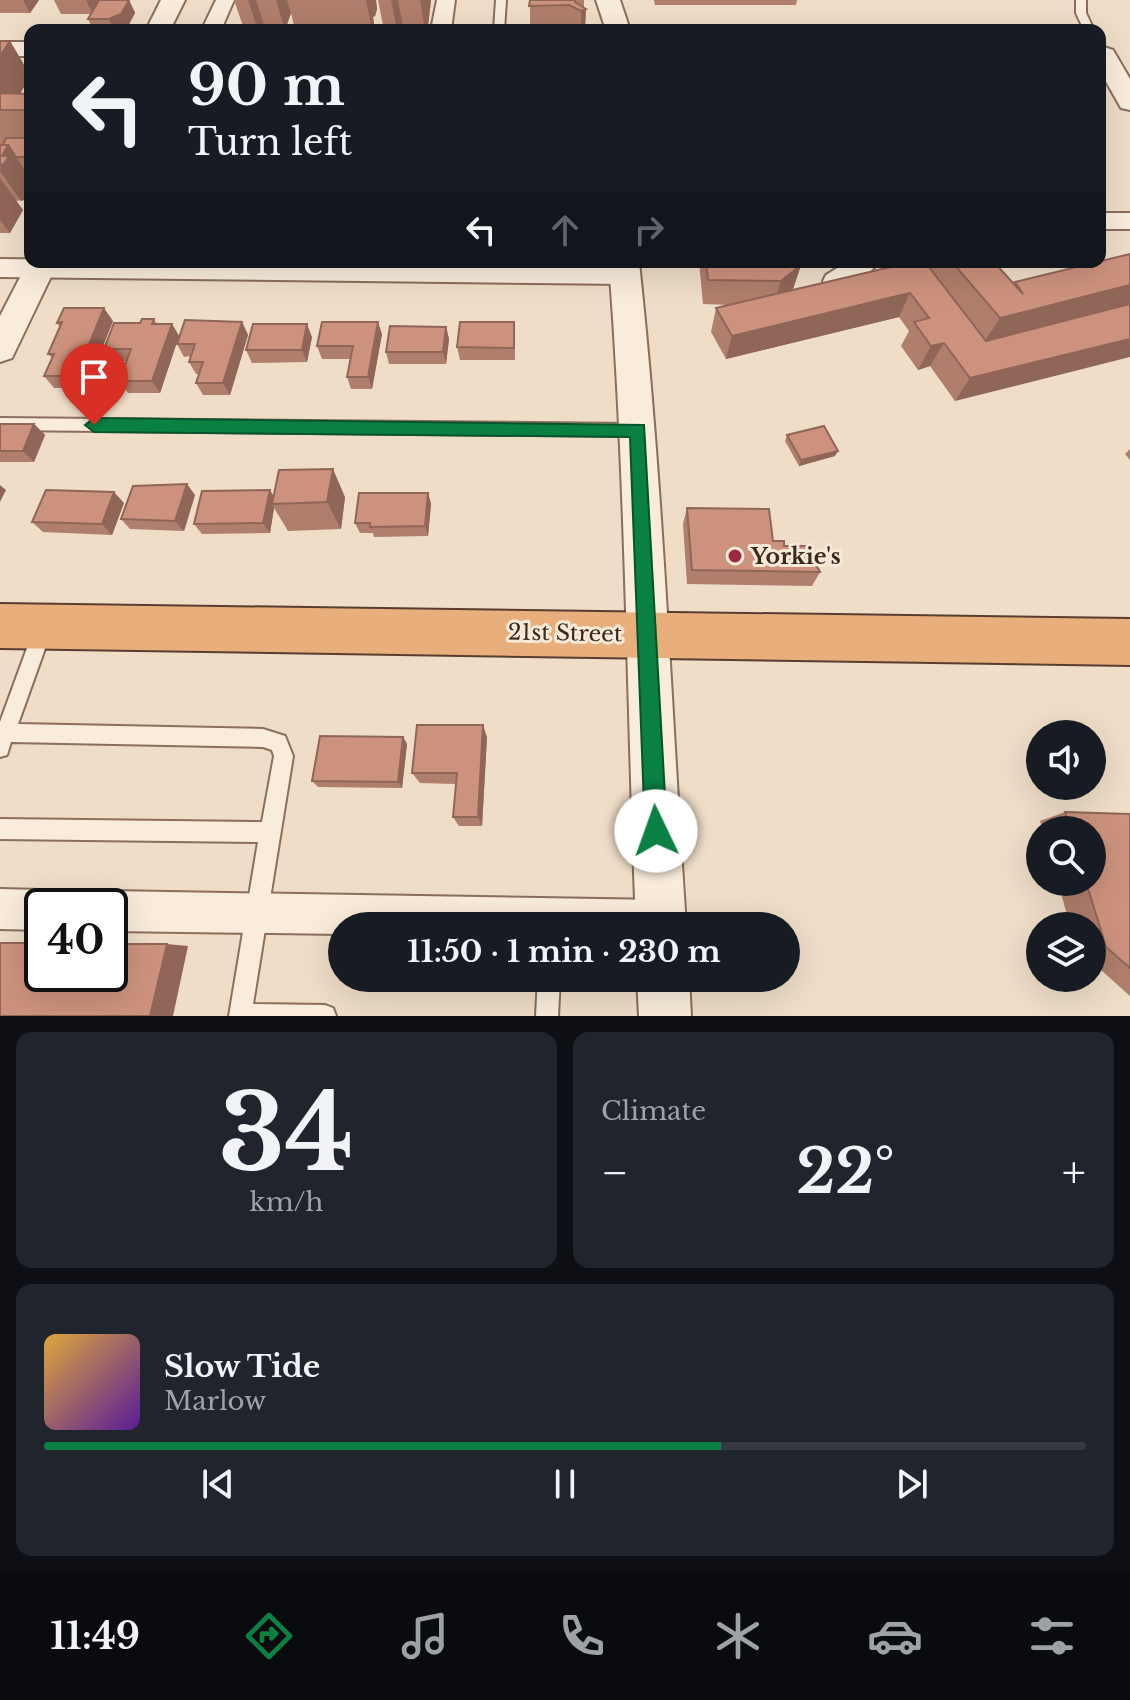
<!DOCTYPE html>
<meta charset="utf-8">
<style>
:root{--surface:#171b24;--page:#20242c;--text:#f1f3f6;--muted:#9ea1a6;--line:#363941;--accent:#0b8043}
body{margin:0;font-family:"Libre Baskerville",serif;background:var(--page);color:var(--text);height:100vh;display:flex;flex-direction:column;font-size:30px;white-space:nowrap}
*{box-sizing:border-box;margin:0}
p{font-size:26px;color:var(--muted)}
.icon{flex:none;width:44px;height:44px;fill:none;stroke:currentColor;stroke-width:2;stroke-linecap:round;stroke-linejoin:round}
.map{position:relative;height:1016px;overflow:hidden}
.drawer{display:flex;flex-direction:column;gap:16px;padding:16px;background:#0d0f14;flex:1}
.drawer>*{flex:none}
.guide{position:absolute;left:24px;top:24px;width:1082px;height:244px;border-radius:16px;box-shadow:0 8px 32px #0002;background:#171b24;color:var(--text);overflow:hidden}
.buttons{position:absolute;left:1026px;top:720px;display:grid;gap:16px}
.buttons a{display:grid;place-items:center;width:80px;height:80px;border-radius:50%;background:var(--surface);box-shadow:0 8px 32px #0002;font-size:40px}
.speed{position:absolute;left:24px;top:888px;display:flex;gap:16px;font-size:40px;font-weight:700;text-align:center}
.speed>*{display:grid;place-content:center;width:104px;height:104px;border-radius:50%;background:var(--surface);box-shadow:0 8px 32px #0002;line-height:1}
.speed .limit{border:4px solid #111;border-radius:12px;background:#fff;color:#111}
.pin{position:absolute;display:grid;place-items:center;width:68px;height:68px;color:#fff;margin:-82px -34px;border-radius:50% 50% 50% 0;rotate:-45deg;box-shadow:0 0 8px #0007}
.pin .icon{rotate:45deg}
.me{position:absolute;width:88px;margin:-44px;rotate:357deg;stroke-linejoin:round;filter:drop-shadow(0 0 6px #0008)}
.turn{display:flex;align-items:center;gap:28px;height:168px;padding:0 32px;font-size:36px}
.turn .icon{width:104px;height:104px;stroke-width:2.5}
.turn b{display:block;font-size:56px;line-height:68px}
.lanes{display:flex;align-items:center;height:76px;padding:0 32px;background:#0003;justify-content:center;gap:40px;direction:ltr}
.lanes .off{opacity:.35}
.big{font-size:60px;font-weight:700;line-height:1.1}
.drawer .widget{flex:1;display:flex;flex-direction:column;justify-content:center;gap:12px;min-width:0;padding:0 28px;border-radius:16px;background:var(--page)}
.drawer .dial{align-items:center;gap:0}
.dial b{font-size:104px;line-height:1}
.song{display:flex;align-items:center;gap:24px}
.cover{width:96px;height:96px;border-radius:12px;background:linear-gradient(135deg,hsl(40 70% 55%),hsl(270 70% 35%))}
.played{height:8px;border-radius:4px;background:linear-gradient(90deg,var(--accent) 65%,var(--line) 65%)}
.keys{display:flex;justify-content:space-around;direction:ltr}
.heat{display:flex;justify-content:space-between;align-items:center;font-size:44px;direction:ltr}
.drawer .tiles{flex:1;display:grid;gap:16px;grid-template-columns:1fr 1fr}
.widget:last-child{grid-column:span 2}
.trip{position:absolute;left:328px;top:912px;width:472px;height:80px;border-radius:40px;background:var(--surface);box-shadow:0 8px 32px #0002;font-weight:700;line-height:80px;text-align:center}
.menu{display:flex;height:128px;justify-content:space-around;align-items:center;background:#090b0e;color:var(--muted)}
.menu .icon{width:56px;height:56px}
.menu .active{color:var(--accent)}
.menu b{font-size:36px;color:var(--text)}
.map>svg:first-child{display:block}
</style>
<div class="map">
<svg width="1130" height="1016" viewBox="0 0 1130 1016">
<rect width="100%" height="100%" fill="#efddc7"/>
<g fill="none" stroke-linecap="round" stroke-linejoin="round">
<g stroke="#8b6e5c" stroke-width="4">
<g id="service">
<polygon points="496,0 506,0 504,30 494,30"/>
<polygon points="1076,0 1086,0 1086,13 1094,30 1084,30 1076,13"/>
<polygon points="0,418 638,424 646,430 638,436 0,430"/>
<polygon points="43,621 49,623 52,629 18,724 263,729 285,736 293,756 253,1004 325,1005 333,1008 336,1016 229,1016 258,842 0,839 0,819 262,822 274,756 272,750 263,747 11,742 7,755 0,757 0,722 34,629 37,623"/>
<polygon points="538,978 560,978 558,1016 536,1016"/>
</g>
</g>
<g stroke="#8b6e5c" stroke-width="4">
<g id="minor">
<polygon points="216,0 234,0 221,30 205,30 203,27"/>
<polygon points="437,0 455,0 451,30 431,30"/>
<rect x="1100" y="213" width="30" height="16"/>
<polygon points="0,259 625,266 634,269 637,275 634,281 625,284 0,277"/>
<path d="M 847,262 L 878,262 C 870,276 842,292 826,287 L 823,281 L 826,275 Z"/>
<polygon points="0,889 42,890 56,896 60,906 42,906 42,930 0,929"/>
<polygon points="110,891 661,900 675,906 681,920 678,926 342,926 342,934 110,931 110,906 93,906 96,897"/>
</g>
</g>
<g stroke="#8b6e5c" stroke-width="4">
<g id="tertiary">
<polygon points="161,0 185,0 170,30 146,30"/>
<polygon points="596,0 620,0 630,30 606,30"/>
<rect x="0" y="42" width="30" height="14"/>
<polygon points="1104,47 1113,50 1130,79 1130,110 1121,108 1100,71 1100,48"/>
<polygon points="30,258 30,262 58,262 12,358 0,362 0,316"/>
<path d="M 609,262 L 639,262 C 663,483 671,705 686,926 L 636,926 C 627,705 626,483 609,262 Z"/>
<polygon points="637,978 689,978 691,1016 639,1016"/>
</g>
</g>
<g stroke="#593d30" stroke-width="4">
<polygon id="trunk" points="0,604 1130,619 1130,665 0,648"/>
</g>
<use href="#service" fill="#f9ecdb" fill-rule="evenodd"/>
<use href="#minor" fill="#f9ecdb" fill-rule="evenodd"/>
<use href="#tertiary" fill="#f9ecdb" fill-rule="evenodd"/>
<use href="#trunk" fill="#e8ae7c" fill-rule="evenodd"/>
</g>
<g fill="#b07e6c">
<polygon points="0,0 39,0 30,13 0,13"/>
<polygon points="54,0 129,0 135,13 127,28 121,30 93,30 88,19 91,14 61,14"/>
<polygon points="234,0 376,0 377,9 375,16 373,17 374,24 372,30 295,30 291,13 285,30 264,25 258,30 244,29"/>
<polygon points="378,0 431,0 428,26 425,30 403,26 397,30 384,30"/>
<polygon points="530,0 584,0 584,8 586,9 585,28 579,30 569,25 530,26"/>
<polygon points="654,0 797,0 796,5 655,5"/>
<polygon points="0,41 10,41 30,75 30,77 20,94 30,94 30,171 25,171 30,188 30,194 28,199 16,201 23,210 10,233 0,233"/>
<polygon points="699,262 801,262 801,265 793,289 907,263 908,262 994,262 1014,284 1015,282 1098,262 955,401 930,366 918,370 901,346 909,331 899,317 726,359 711,332 716,308 729,305 703,304"/>
<polygon points="154,319 157,324 172,324 179,336 160,393 128,393 119,381 126,361 113,361 104,349 140,323"/>
<polygon points="113,321 86,388 54,388 44,376 52,358 48,354 60,327 57,323"/>
<polygon points="242,322 248,335 230,395 203,395 196,383 199,374 196,374 189,362 191,356 184,357 177,344"/>
<polygon points="446,327 449,339 446,364 389,364 386,352"/>
<polygon points="382,334 372,389 351,389 347,377 350,359 322,359 317,346"/>
<polygon points="515,334 515,360 460,360 457,347"/>
<polygon points="312,337 307,362 252,363 246,350"/>
<polygon points="0,424 34,424 45,435 34,462 0,462"/>
<polygon points="787,435 835,456 799,466 785,441"/>
<polygon points="1130,449 1130,460 1125,454"/>
<polygon points="428,493 431,504 428,536 374,537 373,533 360,533 355,523"/>
<polygon points="195,495 184,531 130,529 121,519"/>
<polygon points="273,496 345,497 341,529 288,531 274,508 270,533 202,534 194,524"/>
<polygon points="124,503 112,535 43,532 32,522"/>
<polygon points="687,508 784,546 820,572 812,586 687,584 683,524"/>
<polygon points="403,737 407,744 402,788 318,787 312,781"/>
<polygon points="487,737 482,826 459,826 453,817 456,784 420,783 412,773"/>
<polygon points="1065,812 1130,814 1130,996 1092,962 1092,926 1070,926 1058,882 1092,882 1092,830 1043,830 1040,821"/>
</g>
<g fill="#906658">
<polygon points="23,0 39,0 30,13"/>
<polygon points="86,0 102,0 93,14"/>
<polygon points="129,0 135,13 127,28 121,30 114,30 109,19"/>
<polygon points="248,0 256,0 264,25 258,30"/>
<polygon points="276,0 287,0 291,13 285,30"/>
<polygon points="366,0 376,0 377,9 375,16 373,17 374,24 372,30"/>
<polygon points="391,0 398,0 403,26 397,30"/>
<polygon points="420,0 431,0 428,26 425,30"/>
<polygon points="586,9 585,28 581,30 581,11"/>
<polygon points="10,41 30,75 30,77 10,110 0,110 0,56"/>
<polygon points="8,145 30,178 28,185 30,188 30,194 28,199 21,201 0,171 2,156"/>
<polygon points="0,178 23,210 10,233 0,220"/>
<polygon points="801,265 793,289 773,305 781,281"/>
<polygon points="1130,285 1130,311 979,350 1000,318"/>
<polygon points="910,293 899,317 726,359 732,336"/>
<polygon points="104,308 113,321 86,388 76,376"/>
<polygon points="242,322 248,335 230,395 223,383"/>
<polygon points="378,322 382,334 372,389 368,377"/>
<polygon points="172,324 179,336 160,393 152,381"/>
<polygon points="307,324 312,337 307,362 302,350"/>
<polygon points="446,327 449,339 446,364 443,352"/>
<polygon points="1130,339 1130,357 955,401 970,378"/>
<polygon points="944,343 930,366 918,370 931,346"/>
<polygon points="34,424 45,435 34,462 23,451"/>
<polygon points="838,451 835,456 799,466 801,460"/>
<polygon points="333,469 345,497 341,529 327,502"/>
<polygon points="187,484 195,495 184,531 175,521"/>
<polygon points="0,485 6,490 0,502"/>
<polygon points="270,490 276,500 272,504 274,508 270,533 263,523"/>
<polygon points="114,492 124,503 112,535 102,524"/>
<polygon points="428,493 431,504 428,536 425,526"/>
<polygon points="483,725 487,737 482,826 478,817"/>
<polygon points="403,737 407,744 402,788 398,782"/>
<polygon points="167,944 188,946 173,1016 150,1016"/>
</g>
<g fill="#cd927d" stroke="#906658" stroke-width="2">
<polygon points="99,0 129,0 121,14 109,19 88,19"/>
<polygon points="530,0 575,0 575,2 586,9 581,11 569,5 529,6"/>
<polygon points="0,41 10,41 0,56"/>
<polygon points="0,93 30,94 30,110 0,110"/>
<polygon points="6,138 30,138 30,157 16,157 8,145 3,145"/>
<polygon points="0,145 8,145 2,156 9,156 4,164 0,165"/>
<polygon points="1130,254 1130,285 1000,318 952,262 994,262 1023,294 1015,282"/>
<polygon points="706,262 801,262 801,265 781,281 708,280"/>
<polygon points="912,262 925,262 986,341 1130,304 1130,339 970,378 944,343 931,346 914,322 929,318 910,293 732,336 716,308"/>
<polygon points="64,308 104,308 76,376 44,376 54,354 48,354 62,322 57,323"/>
<polygon points="142,319 154,319 152,324 172,324 152,381 119,381 131,349 104,349 114,323 140,323"/>
<polygon points="185,320 242,322 223,383 196,383 203,362 189,362 195,344 177,344"/>
<polygon points="322,322 378,322 368,377 347,377 353,346 317,346"/>
<polygon points="460,322 514,322 514,348 457,347"/>
<polygon points="253,324 307,324 302,350 246,350"/>
<polygon points="390,326 446,327 443,352 386,352"/>
<polygon points="0,424 34,424 23,451 0,451"/>
<polygon points="824,426 838,451 801,460 787,435"/>
<polygon points="333,469 327,502 272,504 279,470"/>
<polygon points="187,484 175,521 121,519 133,486"/>
<polygon points="46,490 114,492 102,524 32,522"/>
<polygon points="270,490 263,523 194,524 202,491"/>
<polygon points="359,493 428,493 425,526 370,527 370,523 355,523"/>
<polygon points="687,508 769,509 773,541 784,541 784,546 806,546 820,572 692,570"/>
<polygon points="417,725 483,725 478,817 453,817 457,773 412,773"/>
<polygon points="320,736 403,737 398,782 312,781"/>
<polygon points="1065,812 1130,814 1130,968 1106,947 1086,882 1092,882 1092,830 1070,830"/>
<polygon points="0,943 42,943 42,974 110,974 110,944 167,944 150,1016 0,1016"/>
</g>
<polygon fill="#0b8043" stroke="#07532c" stroke-width="2" points="94,418 644,425 667,831 664,839 656,843 648,839 645,831 630,437 94,432 85,425"/>
<circle fill="#9b2b3c" stroke="#f6e9d7" stroke-width="3" cx="735" cy="556" r="8"/>
<g text-anchor="middle" dominant-baseline="central" stroke-width="6" stroke-linejoin="round" paint-order="stroke">
<g font-size="22" font-weight="bold" fill="#3b2920" stroke="#f6e9d7" text-anchor="start">
<text x="751" y="556">Yorkie's</text>
</g>
<g font-size="22" fill="#3b2920" stroke="#f6e9d7">
<text transform="translate(565 633) rotate(1)">21st Street</text>
</g>
</g>
</svg>
<div class="buttons">
<a><svg class="icon" aria-label="sound" viewBox="0 0 24 24"><path d="M4 9h4l5-4v14l-5-4H4zM17 9q2 3 0 6"/></svg></a>
<a><svg class="icon" aria-label="search" viewBox="0 0 24 24"><circle cx="10" cy="10" r="6"/><path d="M15 15l6 6"/></svg></a>
<a><svg class="icon" aria-label="layers" viewBox="0 0 24 24"><path d="M12 4l9 5-9 5-9-5zM3 14l9 5 9-5"/></svg></a>
</div>
<div class="speed"><div class="limit">40</div></div>
<div class="pin" style="left:94px;top:425px;background:#d93025"><svg class="icon" aria-label="arrive" viewBox="0 0 24 24"><path d="M6 21V4h12l-3 4 3 4H6"/></svg></div>
<svg class="me" style="left:656px;top:831px" viewBox="-20 -20 40 40"><circle r="19" fill="#fff"/><path d="M0-13L10 11 0 6-10 11z" fill="#0b8043"/></svg>
<div class="trip">11:50 · 1 min · 230 m</div>
<div class="guide">
<div class="turn"><svg class="icon" aria-label="left" viewBox="0 0 24 24"><path d="M17 20v-9H6M10 6l-5 5 5 5"/></svg><div><b>90 m</b>Turn left</div></div>
<div class="lanes"><svg class="icon" aria-label="left" viewBox="0 0 24 24"><path d="M17 20v-9H6M10 6l-5 5 5 5"/></svg><svg class="icon off" aria-label="ahead" viewBox="0 0 24 24"><path d="M12 20V5M6 11l6-6 6 6"/></svg><svg class="icon off" aria-label="right" viewBox="0 0 24 24"><path d="M7 20v-9h11M14 6l5 5-5 5"/></svg></div>
</div>
</div>
<section class="drawer">
<div class="tiles">
<div class="widget dial"><b>34</b><p>km/h</p></div>
<div class="widget"><p>Climate</p>
<div class="heat"><a>−</a><b class="big">22°</b><a>+</a></div>
</div>
<div class="widget">
<div class="song"><i class="cover"></i><div><b>Slow Tide</b><p>Marlow</p></div></div>
<div class="played"></div>
<div class="keys"><svg class="icon" aria-label="previous" viewBox="0 0 24 24"><path d="M18 5L8 12l10 7zM5 5v14"/></svg><svg class="icon" aria-label="pause" viewBox="0 0 24 24"><path d="M8 5v14M16 5v14"/></svg><svg class="icon" aria-label="next" viewBox="0 0 24 24"><path d="M6 5l10 7-10 7zM19 5v14"/></svg></div>
</div>
</div>
</section>
<nav class="menu">
<b>11:49</b>
<svg class="icon active" aria-label="directions" viewBox="0 0 24 24"><path d="M12 3l9 9-9 9-9-9zM9 14v-3h6M13 9l2 2-2 2"/></svg>
<svg class="icon" aria-label="music" viewBox="0 0 24 24"><path d="M9 18V5l10-2v13"/><circle cx="6" cy="18" r="3"/><circle cx="16" cy="16" r="3"/></svg>
<svg class="icon" aria-label="phone" viewBox="0 0 24 24"><path d="M5 4h4l2 5-3 2q2 4 5 5l2-3 5 2v4C11 20 4 13 5 4z"/></svg>
<svg class="icon" aria-label="climate" viewBox="0 0 24 24"><path d="M12 3v18M4 7l16 10M4 17L20 7"/></svg>
<svg class="icon" aria-label="car" viewBox="0 0 24 24"><path d="M5 17H2v-5l4-1 3-4h7l3 4 3 1v5h-3M9 17h6M6 11h13"/><circle cx="7" cy="17" r="2"/><circle cx="17" cy="17" r="2"/></svg>
<svg class="icon" aria-label="filters" viewBox="0 0 24 24"><path d="M4 7h16M4 17h16"/><circle cx="9" cy="7" r="2"/><circle cx="15" cy="17" r="2"/></svg>
</nav>
